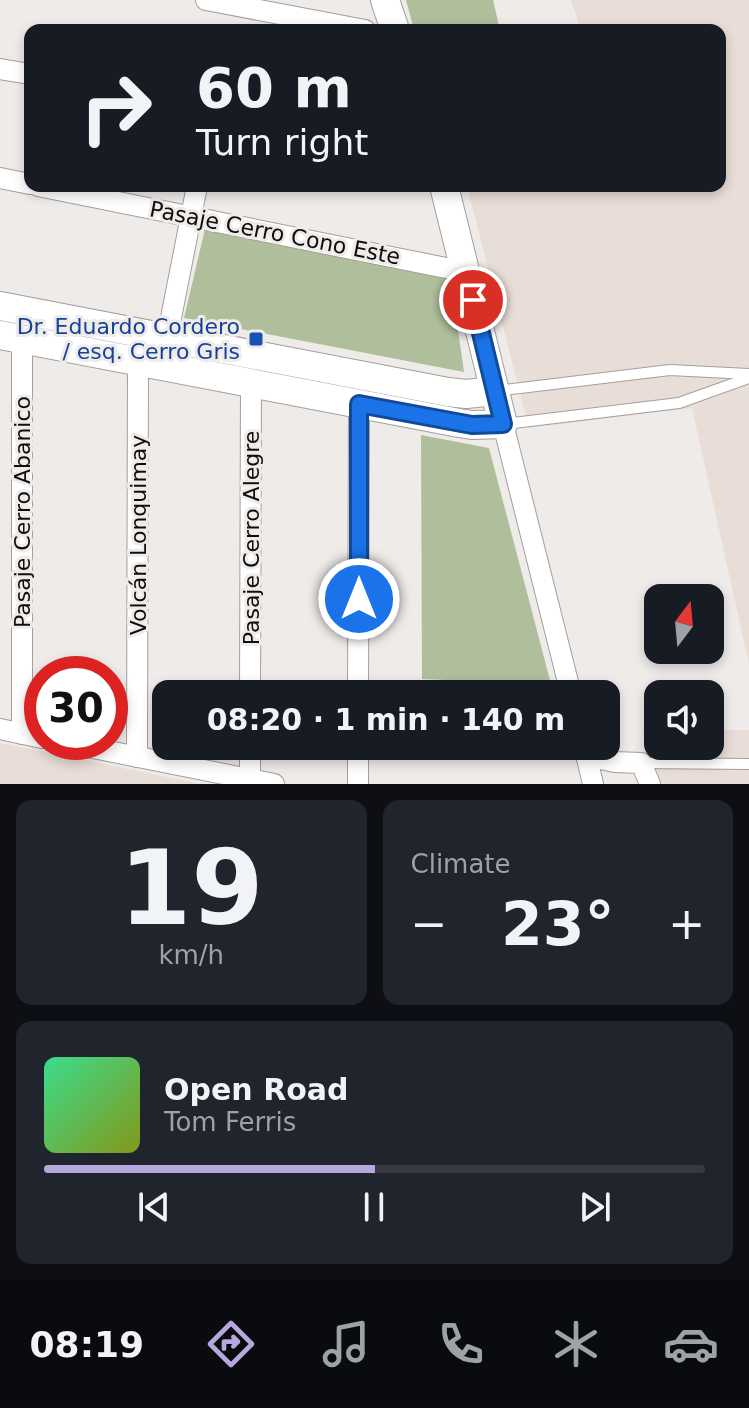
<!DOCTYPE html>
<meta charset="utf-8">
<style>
:root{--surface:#171b24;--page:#20242c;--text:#f1f3f6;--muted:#9ea1a6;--line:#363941;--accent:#b7a7df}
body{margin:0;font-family:"DejaVu Sans",sans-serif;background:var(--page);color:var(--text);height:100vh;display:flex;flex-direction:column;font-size:30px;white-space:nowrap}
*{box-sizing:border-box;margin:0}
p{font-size:26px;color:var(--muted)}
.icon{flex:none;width:44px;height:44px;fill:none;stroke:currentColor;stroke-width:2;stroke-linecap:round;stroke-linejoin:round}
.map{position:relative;height:784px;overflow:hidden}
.drawer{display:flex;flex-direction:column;gap:16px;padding:16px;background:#0d0f14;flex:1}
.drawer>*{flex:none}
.top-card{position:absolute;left:24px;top:24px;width:702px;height:168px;border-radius:16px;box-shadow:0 4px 12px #0003;background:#171b24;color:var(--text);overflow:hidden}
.needle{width:52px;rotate:16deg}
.tools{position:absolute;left:644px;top:584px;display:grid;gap:16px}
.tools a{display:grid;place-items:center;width:80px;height:80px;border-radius:16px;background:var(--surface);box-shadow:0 4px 12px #0003;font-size:40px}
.speed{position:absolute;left:24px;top:656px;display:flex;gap:16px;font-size:40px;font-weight:700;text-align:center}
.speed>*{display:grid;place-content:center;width:104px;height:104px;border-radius:50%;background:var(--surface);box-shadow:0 4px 12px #0003;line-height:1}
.speed .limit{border:12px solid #d22;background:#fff;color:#111}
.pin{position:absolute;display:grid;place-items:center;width:68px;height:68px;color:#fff;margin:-34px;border:4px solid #fff;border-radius:50%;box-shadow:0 2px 8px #0007}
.me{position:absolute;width:88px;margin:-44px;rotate:0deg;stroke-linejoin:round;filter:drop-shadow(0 0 6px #0008)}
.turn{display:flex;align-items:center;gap:28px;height:168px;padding:0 40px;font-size:36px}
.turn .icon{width:104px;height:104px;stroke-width:2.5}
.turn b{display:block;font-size:56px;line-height:68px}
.big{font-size:60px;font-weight:800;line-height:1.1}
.drawer .tile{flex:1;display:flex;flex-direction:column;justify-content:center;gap:12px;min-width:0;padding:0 28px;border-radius:16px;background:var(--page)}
.drawer .dial{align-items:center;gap:0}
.dial b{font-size:104px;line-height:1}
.song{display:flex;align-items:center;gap:24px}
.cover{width:96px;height:96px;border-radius:12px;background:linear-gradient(135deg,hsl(150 70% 55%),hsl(70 70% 35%))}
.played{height:8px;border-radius:4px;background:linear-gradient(90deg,var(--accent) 50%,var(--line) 50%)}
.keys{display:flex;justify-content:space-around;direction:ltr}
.heat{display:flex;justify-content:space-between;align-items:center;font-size:44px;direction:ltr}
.drawer .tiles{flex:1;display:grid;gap:16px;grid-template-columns:1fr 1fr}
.tile:last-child{grid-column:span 2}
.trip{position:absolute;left:152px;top:680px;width:468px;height:80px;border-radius:16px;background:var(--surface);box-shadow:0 4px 12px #0003;font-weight:800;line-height:80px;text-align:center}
.dock{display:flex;height:128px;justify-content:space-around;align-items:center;background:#090b0e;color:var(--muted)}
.dock .icon{width:56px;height:56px}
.dock .active{color:var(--accent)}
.dock b{font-size:36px;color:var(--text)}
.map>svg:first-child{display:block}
</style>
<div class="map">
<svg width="749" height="784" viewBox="0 0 749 784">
<rect width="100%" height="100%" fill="#eeebe9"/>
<g fill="#e9ded7">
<polygon points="571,0 749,0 749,664 692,408 529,428 467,186 720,186 720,30 581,30"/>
<polygon points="643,730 658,730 658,746 710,746 710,730 749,730 749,784 659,784"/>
<polygon points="0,743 201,784 0,784"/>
</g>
<g fill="#afbf9c">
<polygon points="406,0 493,0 500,30 414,30"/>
<polygon points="205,229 451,280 464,372 184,318"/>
<polygon points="421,435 489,448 551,684 422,679"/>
</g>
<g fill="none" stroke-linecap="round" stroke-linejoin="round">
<g stroke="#a29f9d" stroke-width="12">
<g id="lane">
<polyline points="496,391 670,370 749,374"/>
<polyline points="505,424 679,403 749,378"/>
<polyline points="641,763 749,764"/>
</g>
</g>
<g stroke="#a29f9d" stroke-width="22">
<g id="street">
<polyline points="206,0 365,30"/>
<polyline points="0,69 30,74"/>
<polyline points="0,178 30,184"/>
<polyline points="38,186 466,272"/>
<polyline points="167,338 197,186"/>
<polyline points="503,424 571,694"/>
<polyline points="250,694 251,383"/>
<polyline points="358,694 359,404"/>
<polyline points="0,729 42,738"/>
<polyline points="22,734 22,339"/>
<polyline points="63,742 274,784"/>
<polyline points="584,746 593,784"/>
<polyline points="586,756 615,762 641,763 650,784"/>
<polyline points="137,757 138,361"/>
<polyline points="250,779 250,746"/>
<polyline points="358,784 358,746"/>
</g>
</g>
<g stroke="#a29f9d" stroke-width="30">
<g id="secondary">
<polyline points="385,0 395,30"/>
<polyline points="0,306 448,392 466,394 495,391"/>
<polyline points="0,335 459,423 472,425 503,424 444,186"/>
</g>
</g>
<use href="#lane" stroke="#fff" stroke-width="10"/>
<use href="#street" stroke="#fff" stroke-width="20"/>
<use href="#secondary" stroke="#fff" stroke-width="28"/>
</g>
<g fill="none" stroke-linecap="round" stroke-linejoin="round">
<g stroke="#114b97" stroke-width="20">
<polyline id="route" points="359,599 359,404 472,425 503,424 473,300"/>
</g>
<use href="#route" stroke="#1a73e8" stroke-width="14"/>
</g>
<rect fill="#1a4fb4" stroke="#eeebe9" stroke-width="3" x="248" y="331" width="16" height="16" rx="4"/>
<g text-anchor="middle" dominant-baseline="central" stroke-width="6" stroke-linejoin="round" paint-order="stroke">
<g font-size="22" fill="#0e0d0c" stroke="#eeebe9">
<text transform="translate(275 233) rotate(11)">Pasaje Cerro Cono Este</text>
<text transform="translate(22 512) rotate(-90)">Pasaje Cerro Abanico</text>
<text transform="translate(138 535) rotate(-90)">Volcán Lonquimay</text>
<text transform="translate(251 538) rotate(-90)">Pasaje Cerro Alegre</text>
</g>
<g font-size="22" fill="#164399" stroke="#eeebe9" text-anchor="end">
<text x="240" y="326">Dr. Eduardo Cordero<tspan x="240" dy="25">/ esq. Cerro Gris</tspan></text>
</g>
</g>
</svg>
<div class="tools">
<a><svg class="needle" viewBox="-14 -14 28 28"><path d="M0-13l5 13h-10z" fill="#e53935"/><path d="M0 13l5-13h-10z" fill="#9ea1a6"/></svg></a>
<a><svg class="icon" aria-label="sound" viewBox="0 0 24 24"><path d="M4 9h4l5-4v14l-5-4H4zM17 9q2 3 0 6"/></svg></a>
</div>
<div class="speed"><div class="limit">30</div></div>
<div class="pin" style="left:473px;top:300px;background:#d93025"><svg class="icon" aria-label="arrive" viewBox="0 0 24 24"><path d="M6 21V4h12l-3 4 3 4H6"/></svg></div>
<svg class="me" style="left:359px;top:599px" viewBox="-20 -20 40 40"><circle r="17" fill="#1a73e8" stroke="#fff" stroke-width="3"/><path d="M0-11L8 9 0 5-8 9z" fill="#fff"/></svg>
<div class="trip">08:20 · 1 min · 140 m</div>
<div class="top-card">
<div class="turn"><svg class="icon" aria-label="right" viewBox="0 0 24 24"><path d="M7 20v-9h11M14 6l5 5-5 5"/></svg><div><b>60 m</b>Turn right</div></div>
</div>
</div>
<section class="drawer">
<div class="tiles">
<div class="tile dial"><b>19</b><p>km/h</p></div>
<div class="tile"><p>Climate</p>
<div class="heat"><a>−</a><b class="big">23°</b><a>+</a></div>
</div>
<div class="tile">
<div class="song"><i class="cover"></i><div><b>Open Road</b><p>Tom Ferris</p></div></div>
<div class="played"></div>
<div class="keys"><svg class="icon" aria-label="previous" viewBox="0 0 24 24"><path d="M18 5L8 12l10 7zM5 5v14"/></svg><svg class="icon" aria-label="pause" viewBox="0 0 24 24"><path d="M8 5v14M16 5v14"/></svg><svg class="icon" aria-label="next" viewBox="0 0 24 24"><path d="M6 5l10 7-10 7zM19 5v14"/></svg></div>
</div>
</div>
</section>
<nav class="dock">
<b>08:19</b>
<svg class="icon active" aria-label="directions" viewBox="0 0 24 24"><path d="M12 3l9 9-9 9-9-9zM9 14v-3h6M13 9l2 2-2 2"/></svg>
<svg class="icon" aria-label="music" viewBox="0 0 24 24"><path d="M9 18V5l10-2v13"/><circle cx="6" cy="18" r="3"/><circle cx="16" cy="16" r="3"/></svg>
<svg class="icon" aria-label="phone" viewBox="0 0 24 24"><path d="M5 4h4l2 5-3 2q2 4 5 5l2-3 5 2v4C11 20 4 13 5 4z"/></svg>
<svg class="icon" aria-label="climate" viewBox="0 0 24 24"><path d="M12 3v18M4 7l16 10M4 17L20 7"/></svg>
<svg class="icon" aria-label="car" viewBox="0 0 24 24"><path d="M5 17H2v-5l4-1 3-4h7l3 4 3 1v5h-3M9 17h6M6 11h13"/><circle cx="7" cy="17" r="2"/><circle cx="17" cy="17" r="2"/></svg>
</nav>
